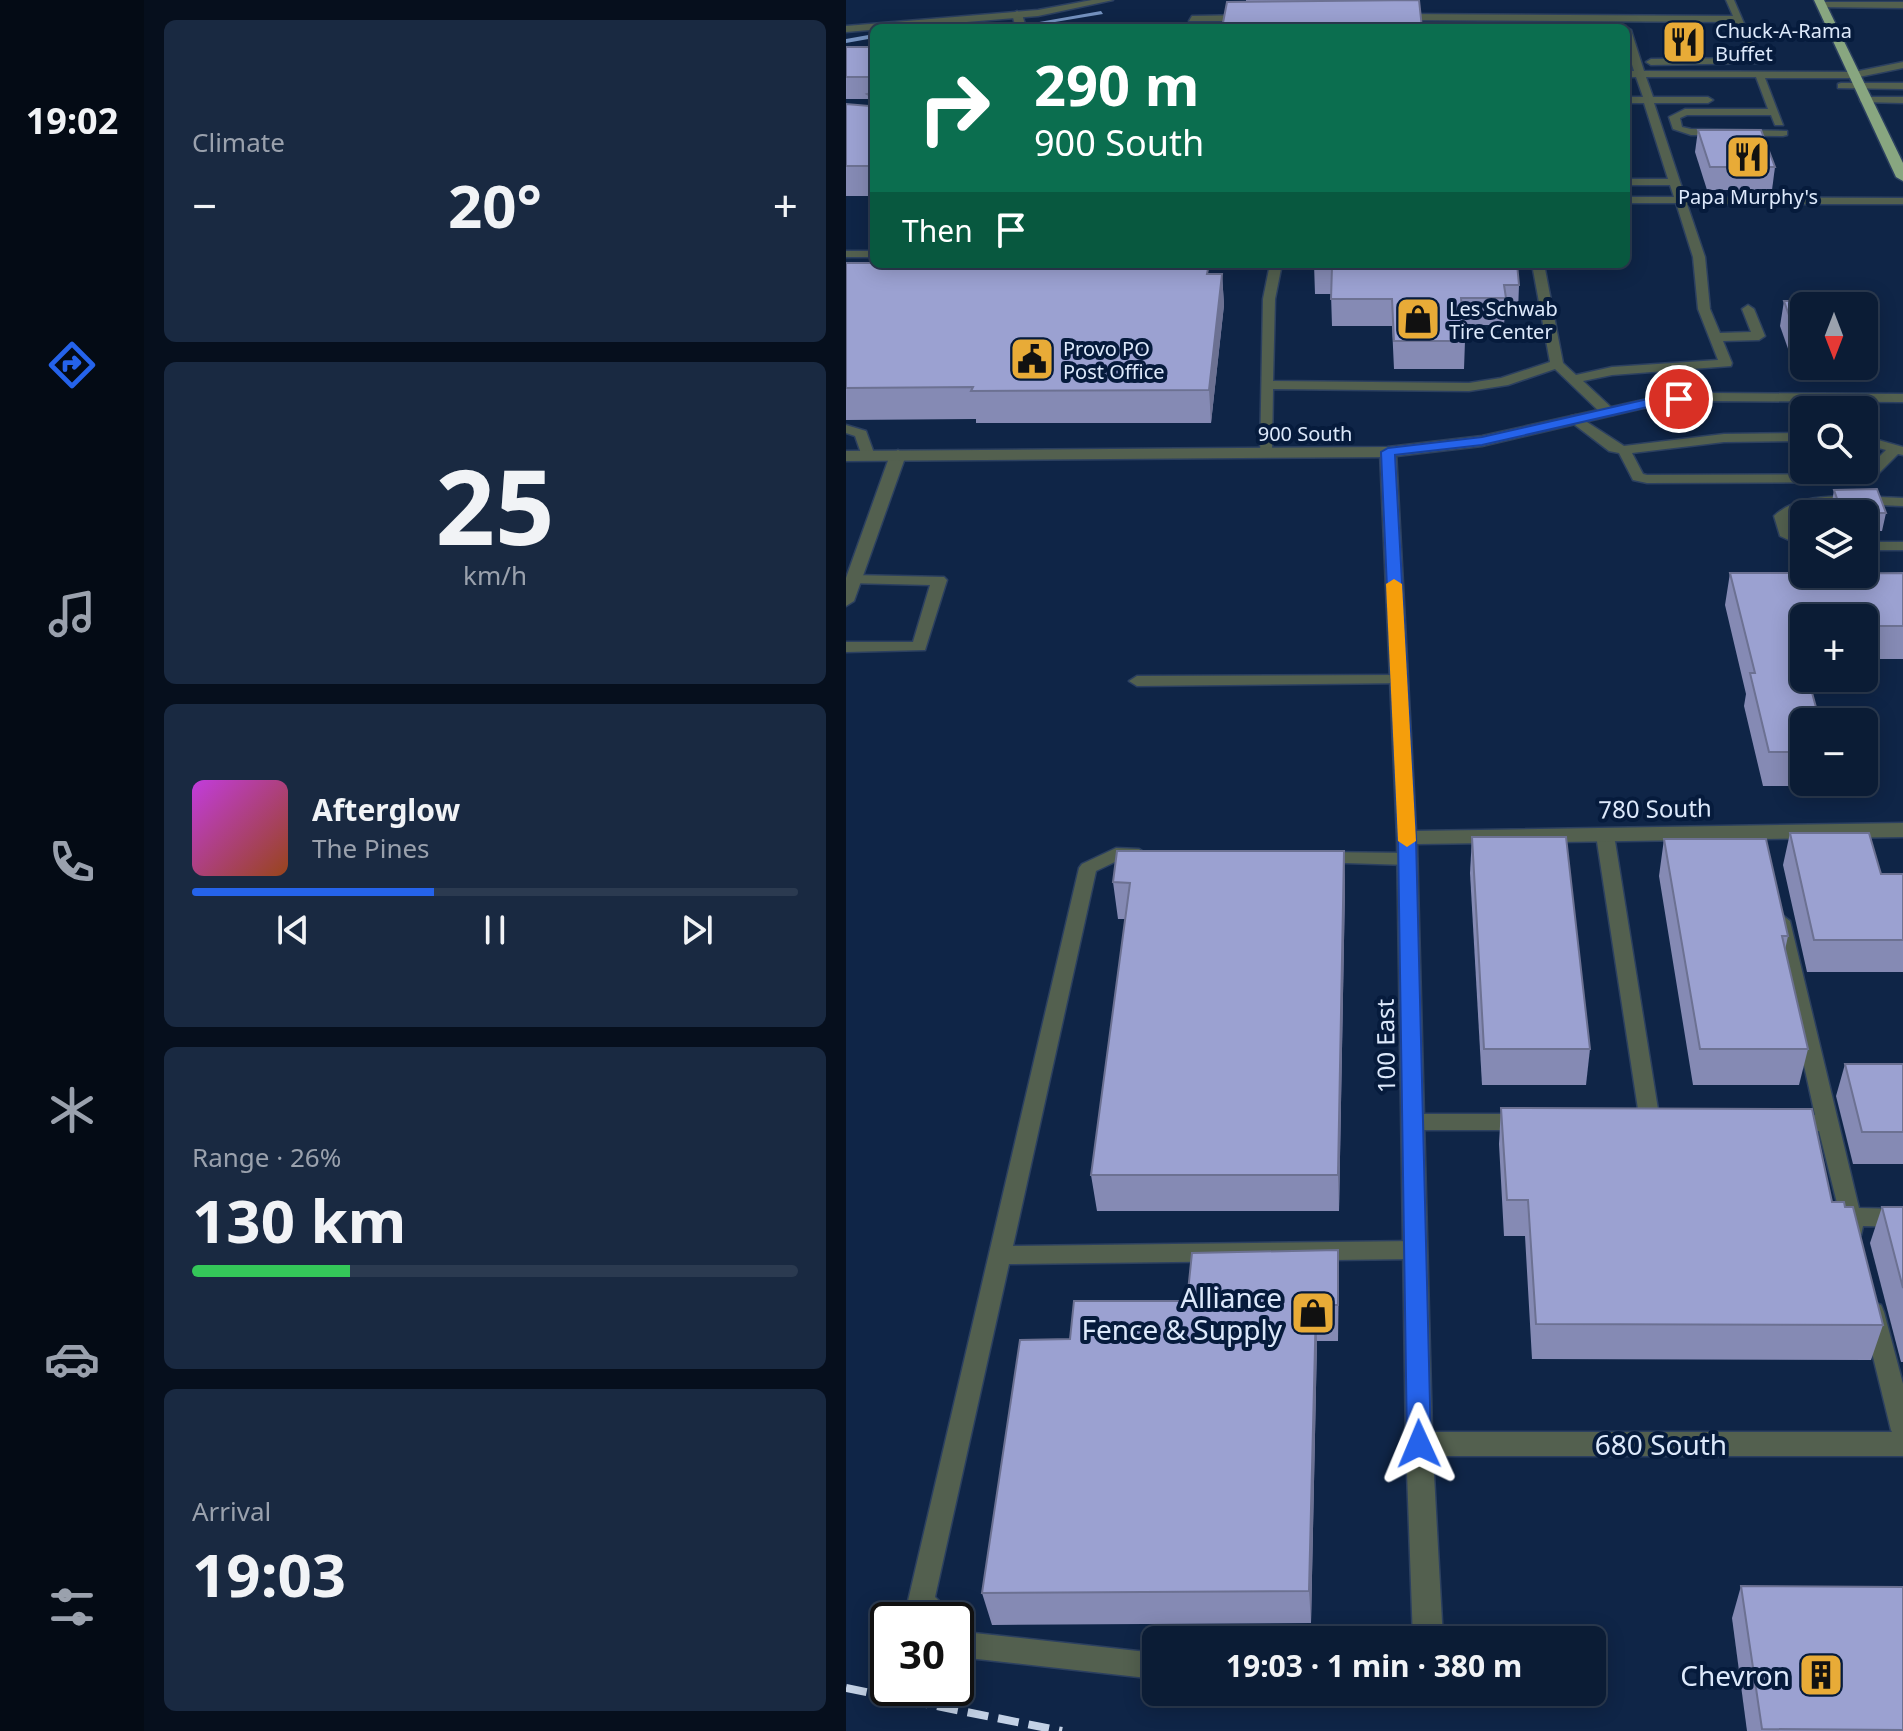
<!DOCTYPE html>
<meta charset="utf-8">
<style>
:root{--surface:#0b1c35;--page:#192941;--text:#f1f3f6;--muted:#9aa1ad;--line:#2b3a50;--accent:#2563eb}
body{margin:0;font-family:"Noto Sans",sans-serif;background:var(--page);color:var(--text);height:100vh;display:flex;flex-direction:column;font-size:30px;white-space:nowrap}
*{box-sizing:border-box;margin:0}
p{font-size:26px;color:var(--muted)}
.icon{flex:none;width:44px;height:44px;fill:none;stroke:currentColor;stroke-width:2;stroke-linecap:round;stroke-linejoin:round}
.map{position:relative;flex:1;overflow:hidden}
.details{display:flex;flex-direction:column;gap:20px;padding:20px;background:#060f1d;width:702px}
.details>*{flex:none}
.guide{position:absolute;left:24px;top:24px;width:760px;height:244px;border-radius:12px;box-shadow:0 4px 20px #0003,0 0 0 2px var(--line);background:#0b6e4f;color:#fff;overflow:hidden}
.needle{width:52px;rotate:180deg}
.buttons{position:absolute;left:944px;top:292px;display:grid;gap:16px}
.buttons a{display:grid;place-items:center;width:88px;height:88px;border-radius:12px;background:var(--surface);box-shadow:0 4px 20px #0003,0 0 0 2px var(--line);font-size:40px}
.speed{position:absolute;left:24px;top:1602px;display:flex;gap:16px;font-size:40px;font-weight:700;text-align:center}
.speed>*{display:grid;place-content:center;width:104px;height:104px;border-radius:50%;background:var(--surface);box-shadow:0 4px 20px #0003,0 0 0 2px var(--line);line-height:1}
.speed .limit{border:4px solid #111;border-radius:12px;background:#fff;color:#111}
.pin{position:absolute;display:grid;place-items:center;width:68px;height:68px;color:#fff;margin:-34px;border:4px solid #fff;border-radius:50%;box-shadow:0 2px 8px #0007}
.me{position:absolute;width:88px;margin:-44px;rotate:359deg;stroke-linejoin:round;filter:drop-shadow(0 0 6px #0008)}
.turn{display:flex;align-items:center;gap:28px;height:168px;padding:0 32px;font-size:36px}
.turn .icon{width:104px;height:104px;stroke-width:2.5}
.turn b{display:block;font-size:56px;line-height:68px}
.then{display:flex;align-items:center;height:76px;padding:0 32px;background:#0003;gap:16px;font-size:30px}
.big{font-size:60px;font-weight:700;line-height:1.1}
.details .widget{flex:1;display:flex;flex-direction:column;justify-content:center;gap:12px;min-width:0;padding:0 28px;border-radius:12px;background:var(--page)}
.details .dial{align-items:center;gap:0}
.dial b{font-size:104px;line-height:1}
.song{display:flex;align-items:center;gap:24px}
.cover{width:96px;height:96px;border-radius:12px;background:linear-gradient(135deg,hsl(290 70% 55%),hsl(20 70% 35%))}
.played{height:8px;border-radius:4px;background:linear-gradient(90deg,var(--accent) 40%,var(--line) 40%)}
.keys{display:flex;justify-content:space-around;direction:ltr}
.heat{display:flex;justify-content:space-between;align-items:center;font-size:44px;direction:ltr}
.charge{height:12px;border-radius:6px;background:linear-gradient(90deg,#34c759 26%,var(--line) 0)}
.trip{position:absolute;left:296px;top:1626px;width:464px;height:80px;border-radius:12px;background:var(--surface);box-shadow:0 4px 20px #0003,0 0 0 2px var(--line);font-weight:700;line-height:80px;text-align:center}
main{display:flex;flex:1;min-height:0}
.dock{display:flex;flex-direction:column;width:144px;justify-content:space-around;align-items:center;background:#040b15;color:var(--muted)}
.dock .icon{width:56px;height:56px}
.dock .current{color:var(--accent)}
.dock b{font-size:36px;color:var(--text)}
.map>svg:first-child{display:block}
</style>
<main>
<nav class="dock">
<b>19:02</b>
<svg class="icon current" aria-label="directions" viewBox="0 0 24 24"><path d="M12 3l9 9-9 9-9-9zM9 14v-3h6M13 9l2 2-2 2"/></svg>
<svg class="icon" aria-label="music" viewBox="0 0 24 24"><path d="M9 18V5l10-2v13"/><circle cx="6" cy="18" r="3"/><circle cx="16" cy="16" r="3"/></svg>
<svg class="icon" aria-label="phone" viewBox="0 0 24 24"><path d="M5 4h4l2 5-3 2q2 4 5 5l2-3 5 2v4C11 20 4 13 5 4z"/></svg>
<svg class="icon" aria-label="climate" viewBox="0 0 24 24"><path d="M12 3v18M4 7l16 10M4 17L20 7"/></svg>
<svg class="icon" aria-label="car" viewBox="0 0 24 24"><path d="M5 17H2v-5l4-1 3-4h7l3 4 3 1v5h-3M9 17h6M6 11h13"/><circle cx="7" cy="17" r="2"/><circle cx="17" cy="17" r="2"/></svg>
<svg class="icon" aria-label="filters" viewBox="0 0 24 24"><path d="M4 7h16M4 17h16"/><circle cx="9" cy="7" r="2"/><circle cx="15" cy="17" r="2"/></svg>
</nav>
<section class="details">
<div class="widget"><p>Climate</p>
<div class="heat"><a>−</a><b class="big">20°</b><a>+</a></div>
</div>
<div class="widget dial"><b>25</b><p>km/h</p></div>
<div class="widget">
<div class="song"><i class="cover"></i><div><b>Afterglow</b><p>The Pines</p></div></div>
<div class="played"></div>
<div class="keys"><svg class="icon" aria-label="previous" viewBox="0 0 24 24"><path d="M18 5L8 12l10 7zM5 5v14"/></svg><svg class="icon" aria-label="pause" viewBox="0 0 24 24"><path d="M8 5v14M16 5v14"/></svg><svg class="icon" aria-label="next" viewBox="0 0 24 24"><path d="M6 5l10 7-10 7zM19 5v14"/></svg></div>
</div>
<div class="widget"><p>Range · 26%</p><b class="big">130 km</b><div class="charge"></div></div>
<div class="widget"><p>Arrival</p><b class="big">19:03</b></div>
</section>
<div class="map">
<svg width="1057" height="1731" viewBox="0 0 1057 1731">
<rect width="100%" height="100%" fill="#0f2547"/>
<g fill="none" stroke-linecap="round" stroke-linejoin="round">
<g fill="#7593c1" fill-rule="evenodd">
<polygon points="255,11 257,14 185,26 182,24"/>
<polygon points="160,24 162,27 87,28 90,26"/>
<polygon points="28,34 28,38 0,43 0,39"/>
</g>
<g stroke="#2c4060" stroke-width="3">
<g id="service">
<polygon points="880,0 888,0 915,63 805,65 800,62 805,59 906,58 889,22 551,20 546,17 551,14 887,16"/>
<polygon points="171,11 176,14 180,28 170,28 166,14"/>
<polygon points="346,16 402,15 407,18 402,21 343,21"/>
<polygon points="780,27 785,30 798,71 1008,72 1057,62 1057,68 1008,78 919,78 937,125 929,125 925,115 841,115 834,118 836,127 845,129 941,131 941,135 937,136 845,135 827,129 823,117 839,109 922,109 910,77 800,77 807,97 862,97 867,100 862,103 808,103 839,197 1057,198 1057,204 841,204 859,257 864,309 874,333 905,332 896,309 902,305 908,309 919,336 913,340 877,341 886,363 885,366 766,375 737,381 767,409 767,415 757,415 709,369 662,385 623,391 427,389 426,453 419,457 414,456 417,299 424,264 436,264 429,299 427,381 623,383 655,378 704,362 686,264 698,264 717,363 730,375 766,367 872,360 852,309 847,257 830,203 780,203 780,197 828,197 824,185 780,185 780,179 822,179 798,103 780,103 780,97 797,97 790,77 780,77 780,71 788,71 780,45 780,28 777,28"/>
<polygon points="995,83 1057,83 1057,89 992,88 992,84"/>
<polygon points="1019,97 1057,97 1057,103 1015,102 1014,100"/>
<rect x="0" y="251" width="28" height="6"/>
<polygon points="730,415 778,446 878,434 958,433 958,441 878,442 786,453 797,474 801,475 1016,474 1040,450 1018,444 1018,436 1057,447 1057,455 1052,454 1025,481 1020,482 801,483 787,480 773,453 763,451 725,422 725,416"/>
<polygon points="0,425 20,431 29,456 27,459 17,459 9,436 0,433"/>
<path d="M 1010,496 L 1057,498 L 1057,506 C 1019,505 977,497 943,518 L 948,533 L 958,538 L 958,547 L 934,536 L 928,516 C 949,496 983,496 1010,496 Z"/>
<rect x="1018" y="542" width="39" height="8"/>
<polygon points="7,575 98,577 101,580 79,650 0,652 0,642 67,642 84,585 2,583 2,577"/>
<polygon points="553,675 561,680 559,683 291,686 283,681 291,676"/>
<polygon points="759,829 768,835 814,1122 811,1128 804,1130 797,1128 794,1122 750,835"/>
<polygon points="270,848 293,849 302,855 293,861 273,860 250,871 167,1246 569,1241 577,1244 580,1250 577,1256 569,1259 163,1264 89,1597 104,1611 108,1620 76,1620 66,1610 62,1601 233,868 236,864"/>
<polygon points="474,852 562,853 571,859 562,865 468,862 465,858 468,854"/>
<polygon points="935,914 944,921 1013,1208 1057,1209 1057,1227 1017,1226 1015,1235 1007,1238 999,1235 973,1131 938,1129 935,1123 938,1117 969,1115 926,921"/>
<polygon points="566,1114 676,1114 683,1116 686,1122 683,1128 676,1130 566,1130 559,1128 556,1122 559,1116"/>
<polygon points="1027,1302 1035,1305 1038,1312 1057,1384 1057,1441 1049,1438 1045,1430 1016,1312 1019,1305"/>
<polygon points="110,1621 128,1633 310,1653 310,1679 122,1658 110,1652"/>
</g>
</g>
<g stroke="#2c4060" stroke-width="3">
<g id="minor">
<polygon points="976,2 1057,2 1057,8 972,7"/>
<polygon points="542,447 550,452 570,831 1057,823 1057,837 571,844 586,1432 1057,1432 1057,1456 587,1456 597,1640 567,1640 560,1444 551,838 534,452"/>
<polygon points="52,450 60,455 8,601 0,606 0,578 44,455"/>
</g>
</g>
<g stroke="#2c4060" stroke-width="3">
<g id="tertiary">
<polygon points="246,0 267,0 192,16 0,32 0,26 192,10"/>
<polygon points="860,393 1057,394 1057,402 860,401 806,406 636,446 542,457 0,461 0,451 542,447 636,436 806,398"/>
</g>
</g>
<g stroke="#2c4060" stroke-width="3">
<polygon id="trunk" points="968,0 978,0 1057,163 1057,181 1050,177"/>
</g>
<use href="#service" fill="#53604f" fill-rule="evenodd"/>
<use href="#minor" fill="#53604f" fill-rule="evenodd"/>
<use href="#tertiary" fill="#53604f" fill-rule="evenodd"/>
<use href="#trunk" fill="#88a680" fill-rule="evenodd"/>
<polyline stroke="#c3d1e5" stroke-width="8" stroke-dasharray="21 10" stroke-linecap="butt" points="0,1688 216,1731"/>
</g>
<g fill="#858ab4">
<polygon points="400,0 573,0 400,2"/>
<polygon points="0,47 28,47 28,196 0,196 0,104 23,106 22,99 0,99"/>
<polygon points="852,130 929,167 926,190 861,190 849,152"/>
<polygon points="0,263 376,274 378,305 365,423 130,423 130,419 0,420"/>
<polygon points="468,264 673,285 672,312 659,312 658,325 618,325 619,341 618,369 548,369 546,326 486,326 485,294 469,294"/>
<polygon points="938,301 958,306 958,360 946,360 934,326"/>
<polygon points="1018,311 1028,335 1023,360 1018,360"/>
<rect x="972" y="470" width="40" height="1"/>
<polygon points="988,490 1040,513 1036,531 1018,531 1018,514 987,514 985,508"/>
<polygon points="884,573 1057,573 1057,659 1018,659 1018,618 958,618 958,659 956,659 958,782 976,782 975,786 917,786 898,706 900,694 879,605"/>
<polygon points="944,833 1035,874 1057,874 1057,972 961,972 937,865"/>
<polygon points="626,837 744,1049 740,1085 636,1085 624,873"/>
<polygon points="818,839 942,936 939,950 962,1049 953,1085 847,1085 813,876"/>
<polygon points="498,851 499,887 493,1211 251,1211 245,1175 280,919 272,919 267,882"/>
<polygon points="999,1064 1057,1064 1057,1164 1007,1164 990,1096"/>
<polygon points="655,1108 986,1202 999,1207 1037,1325 1025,1360 686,1359 679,1236 658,1236 653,1144"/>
<polygon points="1036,1207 1057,1207 1057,1362 1055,1362 1024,1243"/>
<polygon points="492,1250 492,1341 471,1341 465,1623 146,1625 136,1593 224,1339"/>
<polygon points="895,1586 1057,1587 1057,1731 901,1731 886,1618"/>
</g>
<g fill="#6c7192">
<polygon points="376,274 378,305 365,423 363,390"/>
<polygon points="498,851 499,887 493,1211 492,1175"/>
<polygon points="492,1250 493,1286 492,1341"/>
<polygon points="470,1305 471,1341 465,1623 463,1591"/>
</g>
<g fill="#9ba1d1" stroke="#6c7192" stroke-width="2">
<polygon points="573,0 576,28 376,28 381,2"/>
<rect x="0" y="47" width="28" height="30"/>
<polygon points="28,92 28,166 0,166 0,104 23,106 26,97 21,94"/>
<polygon points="852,130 915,130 929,167 864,167"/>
<polygon points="0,263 28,263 28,264 363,264 361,274 376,274 363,390 125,391 127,387 0,388"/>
<polygon points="468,264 671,264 673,285 658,285 660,298 615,298 619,341 548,341 546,299 485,299 486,267 468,267"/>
<polygon points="938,301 1014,301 1016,306 958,306 958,335 950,335"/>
<polygon points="1018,311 1028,335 1018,335"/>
<polygon points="1031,489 1040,513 996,513 988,490"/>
<polygon points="884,573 958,573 958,574 1057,573 1057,626 1018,626 1018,618 958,618 958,626 947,626 958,665 958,678 962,678 974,722 958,722 958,752 923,752 904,673 909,673"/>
<polygon points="944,833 1023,833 1035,874 1057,874 1057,940 968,940"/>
<polygon points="626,837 720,837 744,1049 638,1049"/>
<polygon points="818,839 920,839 942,936 936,936 962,1049 854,1049"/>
<polygon points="271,851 498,851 492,1175 245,1175 284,883 267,882"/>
<polygon points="999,1064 1057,1064 1057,1132 1016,1132"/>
<polygon points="655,1108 966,1109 986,1202 998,1202 999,1207 1007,1207 1037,1325 690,1324 682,1200 661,1200"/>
<polygon points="1036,1207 1057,1207 1057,1288"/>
<polygon points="492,1250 492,1305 470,1305 463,1591 136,1593 174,1340 224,1339 228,1301 341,1301 346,1253"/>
<polygon points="895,1586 1057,1587 1057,1730 916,1729"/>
</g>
<polygon fill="#2563eb" stroke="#184099" stroke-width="2" points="833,395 839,399 837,402 806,406 636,445 549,455 570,838 585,1444 582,1452 573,1455 564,1452 561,1444 552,838 535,452 542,448 636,437 806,398"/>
<polygon fill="#f59e0b" points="548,579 556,584 570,841 561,847 552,841 540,584"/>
<defs>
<g id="restaurant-square" transform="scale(2.3)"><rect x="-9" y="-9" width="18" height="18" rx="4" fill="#e8ab37" stroke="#061b3c"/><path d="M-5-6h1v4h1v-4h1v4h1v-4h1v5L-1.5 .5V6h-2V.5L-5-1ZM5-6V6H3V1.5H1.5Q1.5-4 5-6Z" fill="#111"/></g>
<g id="shop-square" transform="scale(2.3)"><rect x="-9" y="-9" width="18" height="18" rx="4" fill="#e8ab37" stroke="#061b3c"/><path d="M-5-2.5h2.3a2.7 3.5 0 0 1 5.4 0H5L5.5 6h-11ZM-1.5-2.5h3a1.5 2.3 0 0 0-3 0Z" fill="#111"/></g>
<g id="civic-square" transform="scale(2.3)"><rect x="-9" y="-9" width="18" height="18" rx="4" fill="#e8ab37" stroke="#061b3c"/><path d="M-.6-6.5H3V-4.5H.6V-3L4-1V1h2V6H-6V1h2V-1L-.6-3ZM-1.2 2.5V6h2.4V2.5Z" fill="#111"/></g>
<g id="building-square" transform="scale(2.3)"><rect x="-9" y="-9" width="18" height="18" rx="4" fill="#e8ab37" stroke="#061b3c"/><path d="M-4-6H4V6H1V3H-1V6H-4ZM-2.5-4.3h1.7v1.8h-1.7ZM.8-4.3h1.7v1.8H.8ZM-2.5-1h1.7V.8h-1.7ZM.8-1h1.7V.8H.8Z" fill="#111"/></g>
</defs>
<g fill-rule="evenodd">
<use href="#restaurant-square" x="838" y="42"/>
<use href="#restaurant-square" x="902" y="157"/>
<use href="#shop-square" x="572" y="319"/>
<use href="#civic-square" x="186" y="359"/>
<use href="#shop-square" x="467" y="1313"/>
<use href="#building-square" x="975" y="1675"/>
</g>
<g text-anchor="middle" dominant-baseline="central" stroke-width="8" stroke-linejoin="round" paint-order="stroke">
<g font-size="20" fill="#dde9fb" stroke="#061b3c" text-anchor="start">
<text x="869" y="30">Chuck-A-Rama<tspan x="869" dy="23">Buffet</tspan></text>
<text x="902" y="196" text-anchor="middle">Papa Murphy's</text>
<text x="603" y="308">Les Schwab<tspan x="603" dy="23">Tire Center</tspan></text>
<text x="217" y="348">Provo PO<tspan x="217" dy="23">Post Office</tspan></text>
</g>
<g font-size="20" fill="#dde9fb" stroke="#061b3c">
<text x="459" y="433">900 South</text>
</g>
<g font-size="24" fill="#dde9fb" stroke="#061b3c">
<text transform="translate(809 808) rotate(-1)">780 South</text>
<text transform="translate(539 1046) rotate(-91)">100 East</text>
</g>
<g font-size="28" fill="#dde9fb" stroke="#061b3c" text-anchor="end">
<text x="436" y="1297">Alliance<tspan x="436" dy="32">Fence &amp; Supply</tspan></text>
<text x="944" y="1675">Chevron</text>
</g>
<g font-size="28" fill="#dde9fb" stroke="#061b3c">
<text x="815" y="1444">680 South</text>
</g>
</g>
</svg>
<div class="buttons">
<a><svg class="needle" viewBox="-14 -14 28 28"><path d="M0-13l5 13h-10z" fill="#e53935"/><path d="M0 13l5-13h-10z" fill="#9aa1ad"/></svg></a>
<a><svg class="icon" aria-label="search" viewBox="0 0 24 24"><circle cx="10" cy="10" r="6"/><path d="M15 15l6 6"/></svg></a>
<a><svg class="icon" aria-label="layers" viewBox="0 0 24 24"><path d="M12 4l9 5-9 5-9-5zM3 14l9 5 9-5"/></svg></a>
<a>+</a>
<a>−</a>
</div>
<div class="speed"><div class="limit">30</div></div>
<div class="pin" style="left:833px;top:399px;background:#d93025"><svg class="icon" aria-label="arrive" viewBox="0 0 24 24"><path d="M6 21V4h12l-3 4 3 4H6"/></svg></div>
<svg class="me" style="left:573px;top:1444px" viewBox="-20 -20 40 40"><path d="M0-17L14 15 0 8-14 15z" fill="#2563eb" stroke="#fff" stroke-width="4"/></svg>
<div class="trip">19:03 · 1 min · 380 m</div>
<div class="guide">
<div class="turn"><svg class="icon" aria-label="right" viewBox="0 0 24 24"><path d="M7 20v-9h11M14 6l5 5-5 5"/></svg><div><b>290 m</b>900 South</div></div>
<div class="then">Then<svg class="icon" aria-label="arrive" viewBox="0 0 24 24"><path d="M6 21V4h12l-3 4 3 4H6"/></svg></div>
</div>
</div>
</main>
